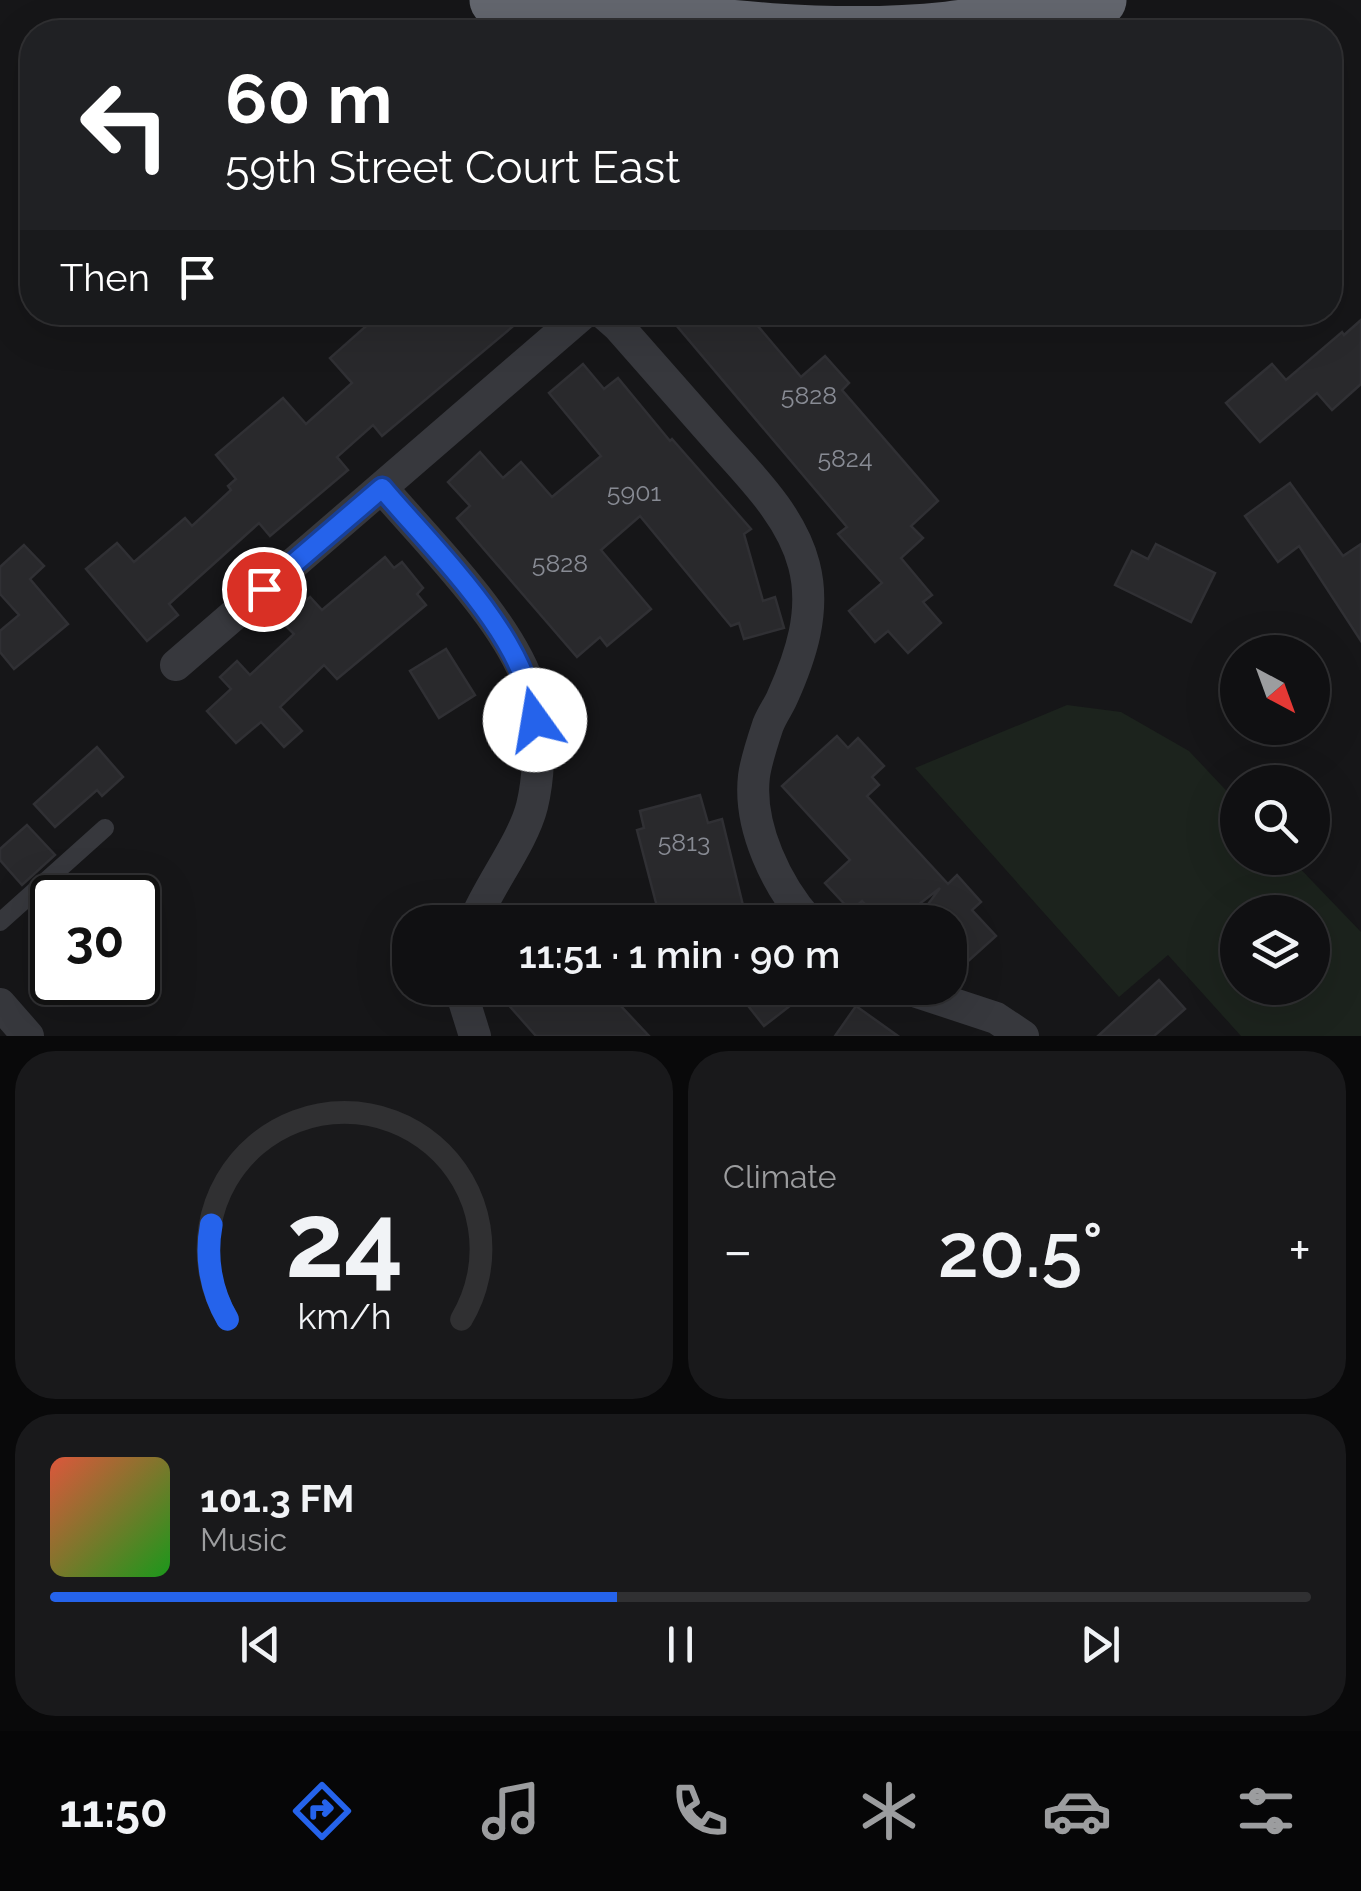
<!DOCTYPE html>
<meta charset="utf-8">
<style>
:root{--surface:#101012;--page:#19191b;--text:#f1f3f6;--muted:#9c9d9f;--line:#303032;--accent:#2563eb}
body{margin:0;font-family:Raleway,sans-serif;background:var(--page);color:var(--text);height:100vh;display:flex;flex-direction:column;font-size:38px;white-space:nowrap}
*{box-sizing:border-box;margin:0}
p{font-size:32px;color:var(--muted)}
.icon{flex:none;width:55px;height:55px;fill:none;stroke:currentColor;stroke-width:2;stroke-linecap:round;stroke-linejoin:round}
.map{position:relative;height:1036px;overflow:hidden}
.sheet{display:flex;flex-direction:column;gap:15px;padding:15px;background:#09090a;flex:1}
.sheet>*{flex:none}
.banner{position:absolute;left:20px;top:20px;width:1322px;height:305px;border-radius:40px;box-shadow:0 10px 40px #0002,0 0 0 2px var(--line);background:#202124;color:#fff;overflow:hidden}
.needle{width:65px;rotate:139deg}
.buttons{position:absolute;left:1220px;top:635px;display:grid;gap:20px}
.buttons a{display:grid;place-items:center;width:110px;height:110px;border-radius:50%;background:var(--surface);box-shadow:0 10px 40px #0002,0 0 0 2px var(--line);font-size:50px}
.speed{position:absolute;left:30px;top:875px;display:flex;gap:20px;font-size:50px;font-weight:700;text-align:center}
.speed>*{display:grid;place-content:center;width:130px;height:130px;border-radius:50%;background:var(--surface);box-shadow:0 10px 40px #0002,0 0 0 2px var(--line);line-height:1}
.speed .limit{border:5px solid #111;border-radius:15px;background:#fff;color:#111}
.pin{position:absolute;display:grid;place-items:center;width:85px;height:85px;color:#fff;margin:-42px;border:5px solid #fff;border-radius:50%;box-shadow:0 2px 10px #0007}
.me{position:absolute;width:110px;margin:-55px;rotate:347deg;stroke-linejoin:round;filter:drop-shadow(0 0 8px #0008)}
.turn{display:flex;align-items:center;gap:35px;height:210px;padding:0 40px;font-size:45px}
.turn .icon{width:130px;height:130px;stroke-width:2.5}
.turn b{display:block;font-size:70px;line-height:85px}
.then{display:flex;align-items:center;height:95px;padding:0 40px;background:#0003;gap:20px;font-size:38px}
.big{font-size:75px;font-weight:600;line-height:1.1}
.sheet .tile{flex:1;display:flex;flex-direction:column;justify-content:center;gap:15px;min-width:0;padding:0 35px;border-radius:40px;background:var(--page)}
.sheet .dial{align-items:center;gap:0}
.dial svg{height:260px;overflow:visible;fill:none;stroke:var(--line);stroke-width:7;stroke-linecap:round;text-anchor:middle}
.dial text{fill:var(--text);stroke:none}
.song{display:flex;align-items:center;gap:30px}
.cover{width:120px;height:120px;border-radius:15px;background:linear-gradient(135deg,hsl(10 70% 55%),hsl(120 70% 35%))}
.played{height:10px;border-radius:5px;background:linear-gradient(90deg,var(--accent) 45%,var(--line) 45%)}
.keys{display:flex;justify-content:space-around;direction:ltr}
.heat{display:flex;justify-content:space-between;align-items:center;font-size:55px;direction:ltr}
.sheet .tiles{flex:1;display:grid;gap:15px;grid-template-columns:1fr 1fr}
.tile:last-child{grid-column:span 2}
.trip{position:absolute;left:392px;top:905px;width:575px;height:100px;border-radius:40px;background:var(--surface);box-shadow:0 10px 40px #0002,0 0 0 2px var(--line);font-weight:600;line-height:100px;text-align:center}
.menu{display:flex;height:160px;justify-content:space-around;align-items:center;background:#060607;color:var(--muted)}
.menu .icon{width:70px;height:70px}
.menu .active{color:var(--accent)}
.menu b{font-size:45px;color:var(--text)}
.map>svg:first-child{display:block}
</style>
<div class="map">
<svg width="1361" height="1036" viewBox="0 0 1361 1036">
<rect width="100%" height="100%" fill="#161618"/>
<path fill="#1c231d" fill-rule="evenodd" d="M 1067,705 L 1121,712 L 1189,751 L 1237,802 L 1238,858 L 1290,858 L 1361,932 L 1361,1036 L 1241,1036 L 1168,955 L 1119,997 L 915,768 ZM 1238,912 L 1312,912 L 1312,988 L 1238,988 Z"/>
<g fill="#29292c" stroke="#303034" stroke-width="2.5">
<polygon points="382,312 530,312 382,436 373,425 337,457 348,470 270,536 259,523 169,604 178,615 147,641 86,569 117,543 134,562 185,518 192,526 231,490 228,486 236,479 216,455 283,398 306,424 352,383 330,358"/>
<polygon points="665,312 746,312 801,377 825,356 849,383 842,390 938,501 911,526 923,538 901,558 932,595 923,602 941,623 908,653 888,631 875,642 849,611 882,583 838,534 847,527"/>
<polygon points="1361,320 1361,384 1332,410 1317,393 1260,442 1226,403 1272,364 1286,380 1342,332 1344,335"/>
<polygon points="583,364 604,389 618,378 670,441 672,439 751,529 744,534 763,601 775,597 784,628 744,639 739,623 731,626 640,516 601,550 651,609 607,646 600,637 577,657 457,518 470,506 448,482 480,452 503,478 521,462 552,497 601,456 549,393"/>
<polygon points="1290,483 1343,556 1361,544 1361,641 1299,546 1278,562 1245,516"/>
<polygon points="1156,544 1215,573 1191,622 1115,585 1132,551 1148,559"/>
<polygon points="24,545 44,566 30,579 68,624 14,669 0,652 0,631 19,615 0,594 0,567"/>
<polygon points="385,557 394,568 402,562 423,588 417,594 426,605 337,679 324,665 280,707 302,731 284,747 261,722 236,743 207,711 231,689 220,677 237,661 250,675 294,634 282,622 310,597 322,610"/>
<polygon points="446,649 475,695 439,718 410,671"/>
<polygon points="837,736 848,748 858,738 884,766 872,777 879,785 867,796 948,884 957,875 981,902 972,910 996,936 966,963 950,946 950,922 915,922 940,888 896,922 882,922 862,901 851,911 825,883 850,860 782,786"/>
<polygon points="97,747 123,777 102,796 97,790 55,827 34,804"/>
<polygon points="700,795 708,823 722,819 747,922 661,922 637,830 644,828 640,811"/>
<polygon points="27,825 55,855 22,885 0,860 0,849"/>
<polygon points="1159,980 1185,1009 1154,1036 1098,1036"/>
<polygon points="522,988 604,988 649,1036 536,1036 506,1002"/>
<polygon points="734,988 813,988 764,1026"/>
<polygon points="856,1006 898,1036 835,1036"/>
</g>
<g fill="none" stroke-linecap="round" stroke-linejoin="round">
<polyline stroke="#37383d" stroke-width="18" points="0,922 105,828"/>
<g stroke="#37383d" stroke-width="32">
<path d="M 602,312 L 618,326 C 650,362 682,399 714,435 C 748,474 791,514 804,565 C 816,611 801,656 782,698 C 778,707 772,715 768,725 C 763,740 756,761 754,776 C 748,827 777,886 809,922"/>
<path d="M 382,488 C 429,543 511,623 531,691 C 541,724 540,773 532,806 C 523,842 489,885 474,922"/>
<polyline points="176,665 585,312"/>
<polyline points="460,988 475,1036"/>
<polyline points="905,988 996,1018 1023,1036"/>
<polyline points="0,1004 28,1036"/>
</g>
<path stroke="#63666e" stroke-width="55" d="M 497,0 C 645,16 799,45 948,29 C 999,23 1049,11 1099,0"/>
</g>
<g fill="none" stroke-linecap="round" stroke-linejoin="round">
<g stroke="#184099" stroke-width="25">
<path id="route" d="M 264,589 L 382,488 C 435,551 527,637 535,720"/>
</g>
<use href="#route" stroke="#2563eb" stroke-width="18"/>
</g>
<g text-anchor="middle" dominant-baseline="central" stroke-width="10" stroke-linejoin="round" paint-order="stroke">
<g font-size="25" fill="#888b94">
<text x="809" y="395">5828</text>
<text x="845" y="458">5824</text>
<text x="634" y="492">5901</text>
<text x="560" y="563">5828</text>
<text x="684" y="842">5813</text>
</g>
</g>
</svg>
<div class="buttons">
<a><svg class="needle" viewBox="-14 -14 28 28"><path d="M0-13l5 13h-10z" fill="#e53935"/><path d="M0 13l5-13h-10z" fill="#9c9d9f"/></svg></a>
<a><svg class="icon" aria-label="search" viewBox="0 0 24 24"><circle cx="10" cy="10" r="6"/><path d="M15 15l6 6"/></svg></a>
<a><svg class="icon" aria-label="layers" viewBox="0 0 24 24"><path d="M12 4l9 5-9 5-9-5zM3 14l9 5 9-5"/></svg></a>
</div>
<div class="speed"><div class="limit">30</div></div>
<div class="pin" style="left:264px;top:589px;background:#d93025"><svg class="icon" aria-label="arrive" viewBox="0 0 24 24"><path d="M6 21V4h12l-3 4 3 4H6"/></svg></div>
<svg class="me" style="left:535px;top:720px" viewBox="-20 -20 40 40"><circle r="19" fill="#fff"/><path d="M0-13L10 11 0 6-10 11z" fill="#2563eb"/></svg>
<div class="trip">11:51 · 1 min · 90 m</div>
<div class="banner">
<div class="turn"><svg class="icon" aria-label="left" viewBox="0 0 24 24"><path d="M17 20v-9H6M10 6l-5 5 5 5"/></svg><div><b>60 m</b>59th Street Court East</div></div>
<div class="then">Then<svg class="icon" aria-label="arrive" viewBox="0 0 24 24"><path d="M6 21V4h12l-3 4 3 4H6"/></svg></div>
</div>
</div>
<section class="sheet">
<div class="tiles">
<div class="tile dial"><svg viewBox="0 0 100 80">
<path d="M14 69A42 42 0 1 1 86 69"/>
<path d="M14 69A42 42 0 0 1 9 40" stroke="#2563eb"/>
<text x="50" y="56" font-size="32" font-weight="700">24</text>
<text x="50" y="72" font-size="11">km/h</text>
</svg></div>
<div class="tile"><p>Climate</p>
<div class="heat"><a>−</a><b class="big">20.5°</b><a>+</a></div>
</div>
<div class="tile">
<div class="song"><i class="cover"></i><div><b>101.3 FM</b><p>Music</p></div></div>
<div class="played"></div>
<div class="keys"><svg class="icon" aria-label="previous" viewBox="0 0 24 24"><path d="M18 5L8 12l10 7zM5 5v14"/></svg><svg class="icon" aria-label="pause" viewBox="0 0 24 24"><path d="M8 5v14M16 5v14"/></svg><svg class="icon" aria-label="next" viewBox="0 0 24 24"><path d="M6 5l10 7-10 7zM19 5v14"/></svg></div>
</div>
</div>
</section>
<nav class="menu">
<b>11:50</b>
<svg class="icon active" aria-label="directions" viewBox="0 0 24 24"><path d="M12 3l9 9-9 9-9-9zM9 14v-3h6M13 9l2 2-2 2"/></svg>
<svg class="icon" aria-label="music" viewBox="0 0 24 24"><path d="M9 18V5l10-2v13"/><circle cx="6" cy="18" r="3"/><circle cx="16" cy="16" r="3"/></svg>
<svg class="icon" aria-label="phone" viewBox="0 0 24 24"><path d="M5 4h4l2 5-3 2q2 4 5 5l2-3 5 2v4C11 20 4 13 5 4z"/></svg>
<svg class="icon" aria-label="climate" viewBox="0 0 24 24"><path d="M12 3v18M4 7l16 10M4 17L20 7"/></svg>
<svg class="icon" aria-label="car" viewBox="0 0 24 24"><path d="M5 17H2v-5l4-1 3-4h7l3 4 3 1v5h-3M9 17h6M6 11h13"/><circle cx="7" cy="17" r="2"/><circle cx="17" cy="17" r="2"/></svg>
<svg class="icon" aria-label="filters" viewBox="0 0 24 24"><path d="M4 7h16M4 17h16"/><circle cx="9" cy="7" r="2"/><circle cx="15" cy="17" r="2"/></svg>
</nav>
